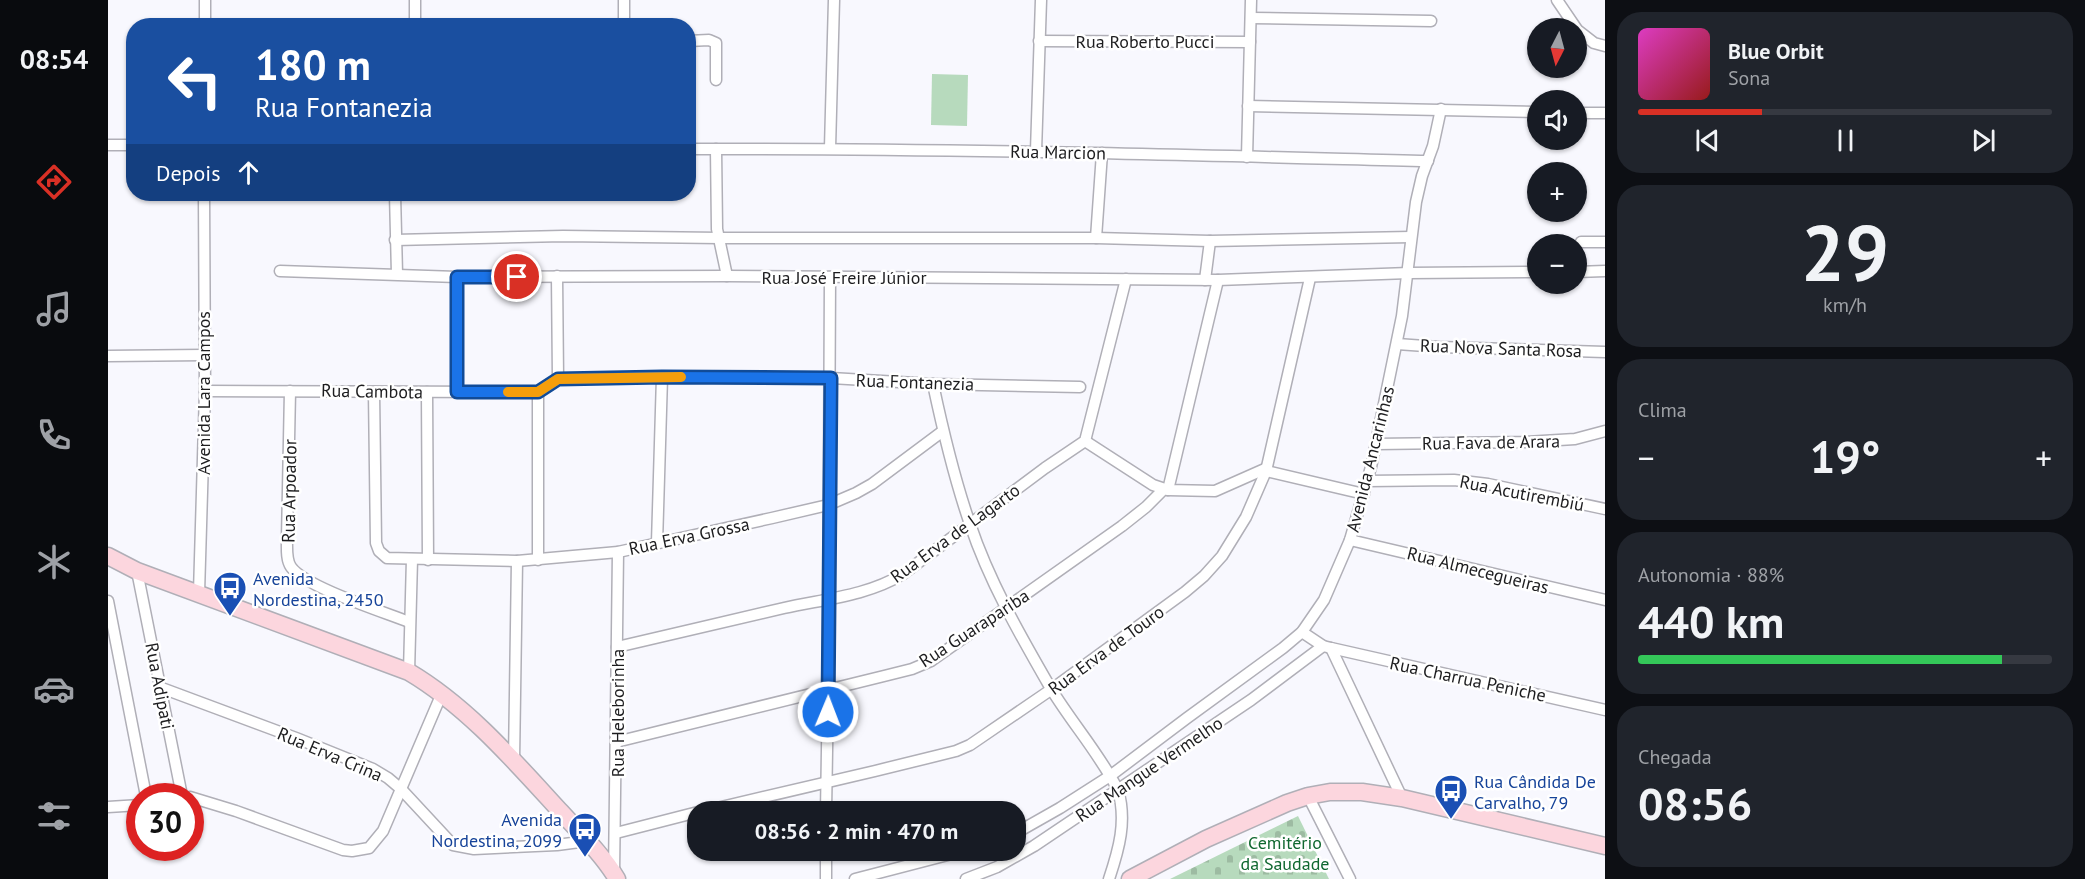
<!DOCTYPE html>
<html lang="pt">
<meta charset="utf-8">
<style>
:root{--surface:#171b24;--page:#20242c;--text:#f1f3f6;--muted:#9ea1a6;--line:#363941;--accent:#d93025}
body{margin:0;font-family:"PT Sans",sans-serif;background:var(--page);color:var(--text);height:100vh;display:flex;flex-direction:column;font-size:22px;white-space:nowrap}
*{box-sizing:border-box;margin:0}
p{font-size:20px;color:var(--muted)}
.icon{flex:none;width:33px;height:33px;fill:none;stroke:currentColor;stroke-width:2;stroke-linecap:round;stroke-linejoin:round}
.map{position:relative;flex:1;overflow:hidden}
.side{display:flex;flex-direction:column;gap:12px;padding:12px;background:#0d0f14;width:480px}
.side>*{flex:none}
.top-card{position:absolute;left:18px;top:18px;width:570px;height:183px;border-radius:24px;box-shadow:0 2px 4px #0004;background:#1a4fa0;color:#fff;overflow:hidden}
.needle{width:39px;rotate:186deg}
.controls{position:absolute;left:1419px;top:18px;display:grid;gap:12px}
.controls a{display:grid;place-items:center;width:60px;height:60px;border-radius:50%;background:var(--surface);box-shadow:0 2px 4px #0004;font-size:30px}
.speed{position:absolute;left:18px;top:783px;display:flex;gap:12px;font-size:30px;font-weight:700;text-align:center}
.speed>*{display:grid;place-content:center;width:78px;height:78px;border-radius:50%;background:var(--surface);box-shadow:0 2px 4px #0004;line-height:1}
.speed .limit{border:9px solid #d22;background:#fff;color:#111}
.pin{position:absolute;display:grid;place-items:center;width:51px;height:51px;color:#fff;margin:-26px;border:3px solid #fff;border-radius:50%;box-shadow:0 2px 6px #0007}
.me{position:absolute;width:66px;margin:-33px;rotate:1deg;stroke-linejoin:round;filter:drop-shadow(0 0 4px #0008)}
.turn{display:flex;align-items:center;gap:21px;height:126px;padding:0 30px;font-size:27px}
.turn .icon{width:78px;height:78px;stroke-width:2.5}
.turn b{display:block;font-size:42px;line-height:51px}
.then{display:flex;align-items:center;height:57px;padding:0 30px;background:#0003;gap:12px;font-size:22px}
.big{font-size:45px;font-weight:800;line-height:1.1}
.side .card{flex:1;display:flex;flex-direction:column;justify-content:center;gap:9px;min-width:0;padding:0 21px;border-radius:24px;background:var(--page)}
.side .dial{align-items:center;gap:0}
.dial b{font-size:78px;line-height:1}
.song{display:flex;align-items:center;gap:18px}
.cover{width:72px;height:72px;border-radius:9px;background:linear-gradient(135deg,hsl(310 70% 55%),hsl(0 70% 35%))}
.played{height:6px;border-radius:3px;background:linear-gradient(90deg,var(--accent) 30%,var(--line) 30%)}
.keys{display:flex;justify-content:space-around;direction:ltr}
.heat{display:flex;justify-content:space-between;align-items:center;font-size:33px;direction:ltr}
.charge{height:9px;border-radius:4px;background:linear-gradient(90deg,#34c759 88%,var(--line) 0)}
.trip{position:absolute;left:579px;top:801px;width:339px;height:60px;border-radius:24px;background:var(--surface);box-shadow:0 2px 4px #0004;font-weight:800;line-height:60px;text-align:center}
main{display:flex;flex:1;min-height:0}
.dock{display:flex;flex-direction:column;width:108px;justify-content:space-around;align-items:center;background:#090b0e;color:var(--muted)}
.dock .icon{width:42px;height:42px}
.dock .selected{color:var(--accent)}
.dock b{font-size:27px;color:var(--text)}
.map>svg:first-child{display:block}
</style>
<main>
<nav class="dock">
<b>08:54</b>
<svg class="icon selected" aria-label="directions" viewBox="0 0 24 24"><path d="M12 3l9 9-9 9-9-9zM9 14v-3h6M13 9l2 2-2 2"/></svg>
<svg class="icon" aria-label="music" viewBox="0 0 24 24"><path d="M9 18V5l10-2v13"/><circle cx="6" cy="18" r="3"/><circle cx="16" cy="16" r="3"/></svg>
<svg class="icon" aria-label="phone" viewBox="0 0 24 24"><path d="M5 4h4l2 5-3 2q2 4 5 5l2-3 5 2v4C11 20 4 13 5 4z"/></svg>
<svg class="icon" aria-label="climate" viewBox="0 0 24 24"><path d="M12 3v18M4 7l16 10M4 17L20 7"/></svg>
<svg class="icon" aria-label="car" viewBox="0 0 24 24"><path d="M5 17H2v-5l4-1 3-4h7l3 4 3 1v5h-3M9 17h6M6 11h13"/><circle cx="7" cy="17" r="2"/><circle cx="17" cy="17" r="2"/></svg>
<svg class="icon" aria-label="filters" viewBox="0 0 24 24"><path d="M4 7h16M4 17h16"/><circle cx="9" cy="7" r="2"/><circle cx="15" cy="17" r="2"/></svg>
</nav>
<div class="map">
<svg width="1497" height="879" viewBox="0 0 1497 879">
<defs>
<pattern id="cemetery-stones" width="16" height="16" patternUnits="userSpaceOnUse" patternTransform="scale(1.5)"><rect width="16" height="16" fill="#b7dabd"/><path d="M2 7V4a2 2 0 0 1 4 0v3zM10 15v-3a2 2 0 0 1 4 0v3z" fill="#9dbba2"/></pattern>
</defs>
<rect width="100%" height="100%" fill="#f8f8fe"/>
<polygon fill="url(#cemetery-stones)" points="1190,816 1221,879 1062,879"/>
<polygon fill="#b7dabd" points="824,74 860,75 859,126 823,125"/>
<g fill="none" stroke-linecap="round" stroke-linejoin="round">
<g stroke="#b0afb7" stroke-width="13">
<g id="street">
<polyline points="97,0 97,26"/>
<polyline points="1449,0 1468,28"/>
<polyline points="1143,18 1323,21"/>
<polyline points="307,26 307,0"/>
<polyline points="516,26 516,0"/>
<polyline points="1468,29 1486,43 1497,46"/>
<polyline points="580,41 601,40 608,43 608,80"/>
<polyline points="931,41 1142,42"/>
<polyline points="1140,106 1430,112"/>
<polyline points="1468,113 1497,113"/>
<polyline points="0,145 26,145"/>
<polyline points="722,148 726,0"/>
<path d="M 580,149 C 827,148 1073,155 1320,161"/>
<polyline points="608,149 609,229 619,276"/>
<polyline points="928,151 933,0"/>
<polyline points="1139,157 1143,0"/>
<polyline points="287,194 289,274"/>
<polyline points="988,238 994,153"/>
<polyline points="287,240 455,236 612,238 988,238 1102,241 1303,237"/>
<polyline points="1473,242 1497,242"/>
<polyline points="172,271 349,277 619,276 1110,280 1301,273 1430,272"/>
<polyline points="1468,272 1497,271"/>
<polyline points="449,276 450,379"/>
<polyline points="1097,280 1102,241"/>
<polyline points="1289,344 1331,347 1497,352"/>
<polyline points="0,356 96,355"/>
<path d="M 825,384 C 835,431 846,478 862,524 C 881,581 912,635 942,687 C 963,722 991,753 1010,790 C 1019,821 1011,849 1001,879"/>
<polyline points="97,391 430,392"/>
<path d="M 182,391 L 179,539 C 179,548 178,560 183,567 C 197,587 276,612 301,622"/>
<polyline points="266,392 268,543 271,551 279,558 409,561 510,552 664,518 720,505 748,493 764,484 835,431"/>
<polyline points="319,392 320,560"/>
<polyline points="349,392 349,277"/>
<polyline points="430,392 450,379 554,377 723,378 825,384 972,387"/>
<polyline points="977,441 1045,485 1060,490 1107,491 1159,468"/>
<polyline points="1268,444 1418,442 1467,439 1497,431"/>
<polyline points="1158,471 1256,494"/>
<polyline points="1259,481 1346,480 1380,484 1497,509"/>
<polyline points="1060,490 1110,280"/>
<polyline points="1242,540 1497,600"/>
<polyline points="549,543 554,377"/>
<polyline points="430,560 430,392"/>
<polyline points="29,571 74,796"/>
<polyline points="91,593 97,391 96,194"/>
<polyline points="0,601 38,796"/>
<polyline points="1194,632 1215,646 1223,648 1497,710"/>
<path d="M 509,647 C 565,634 620,621 676,608 C 716,599 759,596 795,574 L 937,468 L 977,441 L 1018,279"/>
<polyline points="1223,648 1294,798"/>
<polyline points="301,672 304,559"/>
<polyline points="51,687 188,738 265,769 280,778 293,789 345,845 366,849 449,845 479,841"/>
<polyline points="508,742 776,676 804,669 823,661 1014,526 1038,507 1056,489"/>
<polyline points="406,760 409,561"/>
<polyline points="1200,796 1242,879"/>
<polyline points="82,797 128,811 235,850 244,851 261,848 275,831 334,693"/>
<polyline points="0,807 32,805"/>
<polyline points="592,812 767,771 848,751 862,745 944,689 1077,592 1096,576 1114,556 1138,517 1158,471 1202,278"/>
<polyline points="718,812 720,689 722,277"/>
<polyline points="508,833 590,812"/>
<polyline points="908,833 952,808 1002,776 1079,718 1175,648 1194,632 1216,600 1242,540 1263,467 1294,316 1308,202 1314,176 1325,146 1333,109"/>
<polyline points="718,850 718,879"/>
<polyline points="506,874 510,552"/>
<polyline points="747,879 859,850"/>
<polyline points="858,879 889,867 926,846 1143,700 1215,646"/>
</g>
</g>
<g stroke="#b0afb7" stroke-width="19">
<g id="secondary">
<path d="M 0,556 L 29,571 L 301,672 C 360,707 407,762 453,812 C 472,833 495,855 509,879"/>
<polyline points="1022,879 1098,839 1179,803 1200,796 1222,792 1254,792 1294,798 1497,846"/>
</g>
</g>
<use href="#street" stroke="#fff" stroke-width="10"/>
<use href="#secondary" stroke="#fcd6de" stroke-width="16"/>
</g>
<g fill="none" stroke-linecap="round" stroke-linejoin="round">
<g stroke="#114b97" stroke-width="15">
<polyline id="route" points="409,277 349,277 349,392 430,392 450,379 554,377 723,378 720,712"/>
</g>
<use href="#route" stroke="#1a73e8" stroke-width="10"/>
<polyline stroke="#f59e0b" stroke-width="10" points="400,392 430,392 450,379 573,377"/>
</g>
<defs>
<g id="bus-pin" transform="scale(1.725)"><path d="M0 17L-7.5 6A9.5 9.5 0 1 1 7.5 6Z" fill="#1a4fb4" stroke="#fff"/><path d="M-5-6H5V4H4V6H2V4H-2V6H-4V4H-5ZM-3.5-4V0h7V-4ZM-3.5 1.2v1.5H-2V1.2ZM2 1.2v1.5H3.5V1.2Z" fill="#fff"/></g>
</defs>
<g fill-rule="evenodd">
<use href="#bus-pin" x="122" y="588"/>
<use href="#bus-pin" x="1343" y="791"/>
<use href="#bus-pin" x="477" y="829"/>
</g>
<g text-anchor="middle" dominant-baseline="central" stroke-width="5" stroke-linejoin="round" paint-order="stroke">
<g font-size="18" fill="#1d1d1f" stroke="#fff">
<text x="1037" y="41">Rua Roberto Pucci</text>
<text transform="translate(950 152) rotate(1)">Rua Marcion</text>
<text x="736" y="277">Rua José Freire Júnior</text>
<text transform="translate(1393 348) rotate(2)">Rua Nova Santa Rosa</text>
<text transform="translate(807 382) rotate(2)">Rua Fontanezia</text>
<text transform="translate(264 391) rotate(1)">Rua Cambota</text>
<text transform="translate(95 393) rotate(-90)">Avenida Lara Campos</text>
<text transform="translate(1383 442) rotate(-1)">Rua Fava de Arara</text>
<text transform="translate(1262 459) rotate(-76)">Avenida Ancarinhas</text>
<text transform="translate(181 491) rotate(-89)">Rua Arpoador</text>
<text transform="translate(1414 493) rotate(11)">Rua Acutirembiú</text>
<text transform="translate(847 533) rotate(-36)">Rua Erva de Lagarto</text>
<text transform="translate(581 536) rotate(-12)">Rua Erva Grossa</text>
<text transform="translate(1370 570) rotate(14)">Rua Almecegueiras</text>
<text transform="translate(866 628) rotate(-33)">Rua Guarapariba</text>
<text transform="translate(998 650) rotate(-36)">Rua Erva de Touro</text>
<text transform="translate(1360 679) rotate(12)">Rua Charrua Peniche</text>
<text transform="translate(52 686) rotate(79)">Rua Adipati</text>
<text transform="translate(509 713) rotate(-90)">Rua Heleborinha</text>
<text transform="translate(222 754) rotate(23)">Rua Erva Crina</text>
<text transform="translate(1041 769) rotate(-34)">Rua Mangue Vermelho</text>
</g>
<g font-size="18" fill="#164399" stroke="#fff" text-anchor="start">
<text x="145" y="578">Avenida<tspan x="145" dy="21">Nordestina, 2450</tspan></text>
<text x="1366" y="781">Rua Cândida De<tspan x="1366" dy="21">Carvalho, 79</tspan></text>
<text x="454" y="819" text-anchor="end">Avenida<tspan x="454" dy="21">Nordestina, 2099</tspan></text>
</g>
<g font-size="18" fill="#106830" stroke="#fff">
<text x="1177" y="842">Cemitério<tspan x="1177" dy="21">da Saudade</tspan></text>
</g>
</g>
</svg>
<div class="controls">
<a><svg class="needle" viewBox="-14 -14 28 28"><path d="M0-13l5 13h-10z" fill="#e53935"/><path d="M0 13l5-13h-10z" fill="#9ea1a6"/></svg></a>
<a><svg class="icon" aria-label="sound" viewBox="0 0 24 24"><path d="M4 9h4l5-4v14l-5-4H4zM17 9q2 3 0 6"/></svg></a>
<a>+</a>
<a>−</a>
</div>
<div class="speed"><div class="limit">30</div></div>
<div class="pin" style="left:409px;top:277px;background:#d93025"><svg class="icon" aria-label="arrive" viewBox="0 0 24 24"><path d="M6 21V4h12l-3 4 3 4H6"/></svg></div>
<svg class="me" style="left:720px;top:712px" viewBox="-20 -20 40 40"><circle r="17" fill="#1a73e8" stroke="#fff" stroke-width="3"/><path d="M0-11L8 9 0 5-8 9z" fill="#fff"/></svg>
<div class="trip">08:56 · 2 min · 470 m</div>
<div class="top-card">
<div class="turn"><svg class="icon" aria-label="left" viewBox="0 0 24 24"><path d="M17 20v-9H6M10 6l-5 5 5 5"/></svg><div><b>180 m</b>Rua Fontanezia</div></div>
<div class="then">Depois<svg class="icon" aria-label="ahead" viewBox="0 0 24 24"><path d="M12 20V5M6 11l6-6 6 6"/></svg></div>
</div>
</div>
<section class="side">
<div class="card">
<div class="song"><i class="cover"></i><div><b>Blue Orbit</b><p>Sona</p></div></div>
<div class="played"></div>
<div class="keys"><svg class="icon" aria-label="previous" viewBox="0 0 24 24"><path d="M18 5L8 12l10 7zM5 5v14"/></svg><svg class="icon" aria-label="pause" viewBox="0 0 24 24"><path d="M8 5v14M16 5v14"/></svg><svg class="icon" aria-label="next" viewBox="0 0 24 24"><path d="M6 5l10 7-10 7zM19 5v14"/></svg></div>
</div>
<div class="card dial"><b>29</b><p>km/h</p></div>
<div class="card"><p>Clima</p>
<div class="heat"><a>−</a><b class="big">19°</b><a>+</a></div>
</div>
<div class="card"><p>Autonomia · 88%</p><b class="big">440 km</b><div class="charge"></div></div>
<div class="card"><p>Chegada</p><b class="big">08:56</b></div>
</section>
</main>
